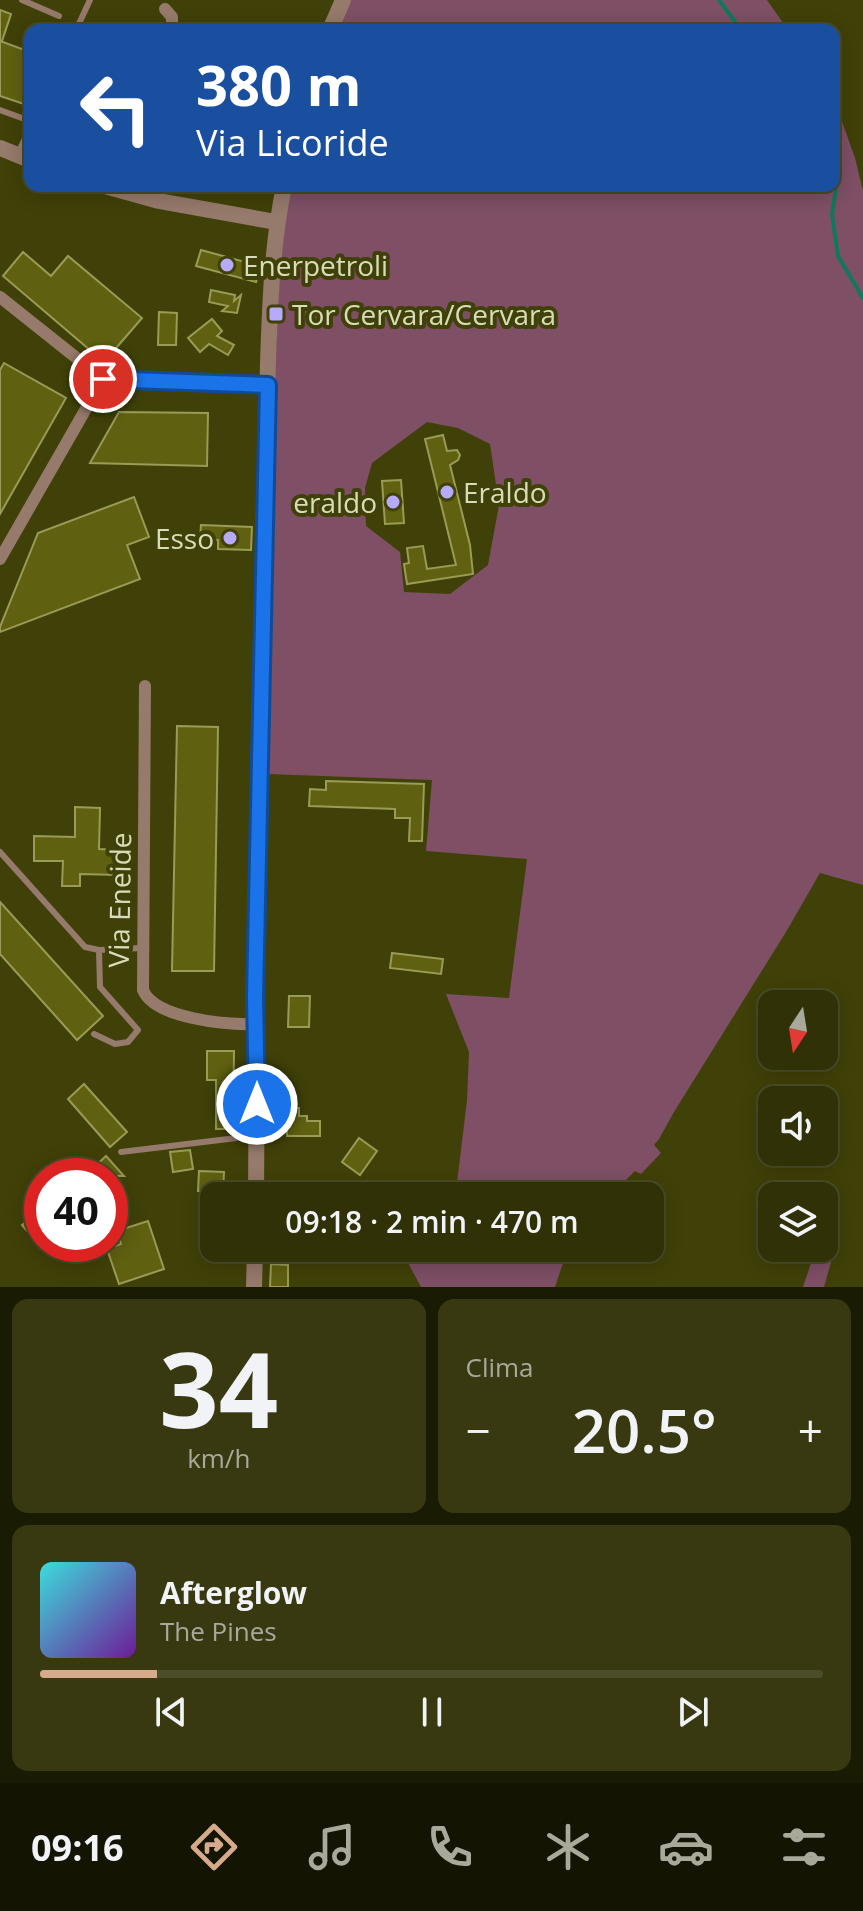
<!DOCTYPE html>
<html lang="it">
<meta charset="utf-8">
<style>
:root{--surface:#303106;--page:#383910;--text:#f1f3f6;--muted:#a8a99b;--line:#4b4c28;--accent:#d6ab8b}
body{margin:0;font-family:"Open Sans",sans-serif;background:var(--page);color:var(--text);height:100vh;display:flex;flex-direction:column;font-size:30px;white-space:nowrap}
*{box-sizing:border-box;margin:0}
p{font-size:26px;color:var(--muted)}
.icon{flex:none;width:44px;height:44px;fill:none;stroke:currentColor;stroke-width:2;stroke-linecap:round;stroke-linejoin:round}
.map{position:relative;height:1287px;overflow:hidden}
.details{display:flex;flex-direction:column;gap:12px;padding:12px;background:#1a1b03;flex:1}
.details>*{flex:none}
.banner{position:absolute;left:24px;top:24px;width:816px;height:168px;border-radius:16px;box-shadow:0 4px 20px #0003,0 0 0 2px var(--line);background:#1a4fa0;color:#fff;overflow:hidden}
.needle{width:52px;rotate:192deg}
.tools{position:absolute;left:758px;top:990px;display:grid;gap:16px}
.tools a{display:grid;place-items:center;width:80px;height:80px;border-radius:16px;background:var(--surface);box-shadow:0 4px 20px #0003,0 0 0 2px var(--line);font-size:40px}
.speed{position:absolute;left:24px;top:1158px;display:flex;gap:16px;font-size:40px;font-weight:700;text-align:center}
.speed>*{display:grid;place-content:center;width:104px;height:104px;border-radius:50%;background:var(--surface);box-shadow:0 4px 20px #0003,0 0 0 2px var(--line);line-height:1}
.speed .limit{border:12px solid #d22;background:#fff;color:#111}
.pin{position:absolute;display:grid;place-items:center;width:68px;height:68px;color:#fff;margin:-34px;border:4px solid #fff;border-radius:50%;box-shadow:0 2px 8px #0007}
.me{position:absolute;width:88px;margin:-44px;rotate:0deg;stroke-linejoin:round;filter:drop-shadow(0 0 6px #0008)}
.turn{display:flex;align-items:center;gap:28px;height:168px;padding:0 40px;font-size:36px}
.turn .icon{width:104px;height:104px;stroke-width:2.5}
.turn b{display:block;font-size:56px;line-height:68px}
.big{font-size:60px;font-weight:600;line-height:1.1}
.details .tile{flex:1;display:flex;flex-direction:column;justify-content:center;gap:12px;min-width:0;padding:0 28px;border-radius:16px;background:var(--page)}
.details .dial{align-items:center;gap:0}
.dial b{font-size:104px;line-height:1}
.song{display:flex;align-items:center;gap:24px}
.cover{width:96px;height:96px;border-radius:12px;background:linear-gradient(135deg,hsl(180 70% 55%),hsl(280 70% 35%))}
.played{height:8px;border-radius:4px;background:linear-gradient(90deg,var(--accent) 15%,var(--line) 15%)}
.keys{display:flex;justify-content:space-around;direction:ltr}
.heat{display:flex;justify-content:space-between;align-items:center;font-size:44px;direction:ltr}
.details .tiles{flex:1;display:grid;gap:12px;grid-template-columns:1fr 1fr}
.tile:last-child{grid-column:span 2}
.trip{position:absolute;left:200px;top:1182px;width:464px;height:80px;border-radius:16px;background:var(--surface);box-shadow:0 4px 20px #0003,0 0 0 2px var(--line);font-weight:600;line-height:80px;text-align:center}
.tab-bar{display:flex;height:128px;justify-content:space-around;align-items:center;background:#131402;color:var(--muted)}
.tab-bar .icon{width:56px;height:56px}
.tab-bar .selected{color:var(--accent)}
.tab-bar b{font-size:36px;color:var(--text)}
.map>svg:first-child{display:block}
</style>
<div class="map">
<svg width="863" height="1287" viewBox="0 0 863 1287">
<rect width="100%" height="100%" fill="#404108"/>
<g fill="#7e4f65" fill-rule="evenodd">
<polygon points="350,0 767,0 788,30 337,30"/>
<path d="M 834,99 L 855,158 L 863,191 L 863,885 L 820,873 L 786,932 L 674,1112 L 659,1139 L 654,1145 L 661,1153 L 641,1174 L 635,1171 L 610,1196 L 442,1196 L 456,1191 L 467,1100 L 469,1052 L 446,994 L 509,998 L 527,859 L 426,851 L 432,780 L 267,774 L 278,266 L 291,186 L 834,186 ZM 427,422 L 458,428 L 490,444 L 499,505 L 488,565 L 450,594 L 404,592 L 400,552 L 366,526 L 365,488 L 372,463 Z"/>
<polygon points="836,1215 840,1230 824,1287 803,1287 816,1248 824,1248 824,1231"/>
<polygon points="426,1248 557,1248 551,1255 563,1263 555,1287 421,1287 407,1261"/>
</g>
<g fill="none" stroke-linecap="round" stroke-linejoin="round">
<g stroke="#10785e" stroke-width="4">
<polyline points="719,0 741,30"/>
<polyline points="834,155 836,160 837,182 832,214 838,256 863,298"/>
</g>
</g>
<g fill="#5f6010" stroke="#999b56" stroke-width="2">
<polygon points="0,10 11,14 2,41 0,41"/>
<polygon points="0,41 30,52 30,106 0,96"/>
<polygon points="201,250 260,266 256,282 196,266"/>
<polygon points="23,252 51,276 68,256 142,318 104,362 3,276"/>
<polygon points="211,290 235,295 234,301 241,295 237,313 222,311 228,306 209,302"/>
<polygon points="159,312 177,313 176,345 158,345"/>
<polygon points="212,319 222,331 217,336 234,345 228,355 209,344 200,352 188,338"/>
<polygon points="4,363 66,398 0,514 0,370"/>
<polygon points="119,412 208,413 207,466 90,463"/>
<polygon points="443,435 447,451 457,450 460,455 458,460 450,465 470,545 473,574 407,584 404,564 409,563 407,548 423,546 427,569 456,565 425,439"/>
<polygon points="401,480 404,523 385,524 382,481"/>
<polygon points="134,497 149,537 127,545 140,579 0,632 0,627 38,533"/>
<polygon points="201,525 252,527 251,550 218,549 218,540 200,539"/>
<polygon points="177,726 218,727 214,971 172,971"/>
<polygon points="326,781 424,784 422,841 409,841 410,818 395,818 395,809 309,806 310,789 326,790"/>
<polygon points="75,807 100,808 99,849 119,850 119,875 80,874 80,886 62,886 63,861 34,861 34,836 75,837"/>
<polygon points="0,902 103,1016 77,1040 0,954"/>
<polygon points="392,953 443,959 441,974 390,968"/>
<polygon points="289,996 310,996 309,1027 288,1027"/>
<polygon points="207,1051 234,1051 233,1129 216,1129 216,1080 207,1080"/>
<polygon points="84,1084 127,1132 110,1147 68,1099"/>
<polygon points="287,1108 299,1108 299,1116 307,1116 307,1121 320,1121 320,1136 287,1136"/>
<polygon points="359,1138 377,1151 360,1175 342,1162"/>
<polygon points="190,1150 193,1169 173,1172 170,1152"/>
<polygon points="106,1156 124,1176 99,1176 92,1169"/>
<polygon points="199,1171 224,1172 223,1193 218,1192 217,1196 214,1196 214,1209 201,1208 202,1191 198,1191"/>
<polygon points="42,1208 42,1236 36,1241 22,1225"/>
<polygon points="148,1221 164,1269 119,1284 107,1249 121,1244 117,1231"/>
<polygon points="271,1264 288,1265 288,1287 270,1287"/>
</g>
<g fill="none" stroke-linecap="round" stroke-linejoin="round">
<g stroke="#967a6b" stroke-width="6">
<polyline points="22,0 59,16"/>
<polyline points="76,30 90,0"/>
<polyline points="0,110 30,121"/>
<polyline points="17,155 30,128"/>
<polyline points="0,852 85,947 99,950"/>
<polyline points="94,1034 115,1044 128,1042 138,1030 100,987 99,950 142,948"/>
<polyline points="121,1152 253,1136"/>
</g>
<g stroke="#967a6b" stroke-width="12">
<polyline points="165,9 172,17 172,30"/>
<polyline points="0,297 103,379 268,385"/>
<polyline points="0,559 103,379"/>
<path d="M 145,686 L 143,990 C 155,1019 228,1025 256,1024"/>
</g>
<g stroke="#967a6b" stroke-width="16">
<polyline points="330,30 343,0"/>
<polyline points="0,148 30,160"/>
<polyline points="105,186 159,201 276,222"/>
<path d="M 256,1196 L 257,1041 L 255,997 L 268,363 C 270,303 272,245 284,186"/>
<polyline points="254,1287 255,1248"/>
</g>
</g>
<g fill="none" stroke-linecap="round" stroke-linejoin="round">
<g stroke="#114b97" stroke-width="20">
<polyline id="route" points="103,379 268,385 255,997 257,1104"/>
</g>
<use href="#route" stroke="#1a73e8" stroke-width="14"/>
</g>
<g fill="#b6abf8" stroke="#404108" stroke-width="3">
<circle cx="227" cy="265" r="8"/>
<rect x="268" y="306" width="16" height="16" rx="4"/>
<circle cx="447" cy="492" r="8"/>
<circle cx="393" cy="502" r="8"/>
<circle cx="230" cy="538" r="8"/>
</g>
<g text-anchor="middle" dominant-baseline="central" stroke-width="8" stroke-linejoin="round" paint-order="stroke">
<g font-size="28" fill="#d9dcb9" stroke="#404108" text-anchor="start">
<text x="243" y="265">Enerpetroli</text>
<text x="292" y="314">Tor Cervara/Cervara</text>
<text x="463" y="492">Eraldo</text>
<text x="377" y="502" text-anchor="end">eraldo</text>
<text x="214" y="538" text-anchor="end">Esso</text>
</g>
<g font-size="28" fill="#d9dcb9" stroke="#404108">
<text transform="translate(119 900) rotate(-89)">Via Eneide</text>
</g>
</g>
</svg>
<div class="tools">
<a><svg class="needle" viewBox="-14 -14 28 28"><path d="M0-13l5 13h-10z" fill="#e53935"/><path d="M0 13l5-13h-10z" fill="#a8a99b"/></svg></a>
<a><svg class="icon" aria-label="sound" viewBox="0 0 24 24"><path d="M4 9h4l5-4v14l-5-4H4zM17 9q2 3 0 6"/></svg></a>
<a><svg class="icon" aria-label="layers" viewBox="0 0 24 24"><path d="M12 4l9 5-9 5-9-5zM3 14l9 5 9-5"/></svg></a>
</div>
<div class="speed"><div class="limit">40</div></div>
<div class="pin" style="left:103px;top:379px;background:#d93025"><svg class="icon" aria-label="arrive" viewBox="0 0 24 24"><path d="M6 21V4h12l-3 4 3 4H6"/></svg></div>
<svg class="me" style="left:257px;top:1104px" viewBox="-20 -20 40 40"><circle r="17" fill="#1a73e8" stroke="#fff" stroke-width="3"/><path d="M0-11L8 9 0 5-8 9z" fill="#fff"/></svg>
<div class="trip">09:18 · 2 min · 470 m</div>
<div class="banner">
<div class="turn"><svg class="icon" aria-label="left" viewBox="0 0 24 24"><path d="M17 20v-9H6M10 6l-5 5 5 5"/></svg><div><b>380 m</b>Via Licoride</div></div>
</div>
</div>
<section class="details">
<div class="tiles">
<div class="tile dial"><b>34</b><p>km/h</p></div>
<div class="tile"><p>Clima</p>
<div class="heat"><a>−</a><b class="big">20.5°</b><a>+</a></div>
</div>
<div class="tile">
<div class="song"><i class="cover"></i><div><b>Afterglow</b><p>The Pines</p></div></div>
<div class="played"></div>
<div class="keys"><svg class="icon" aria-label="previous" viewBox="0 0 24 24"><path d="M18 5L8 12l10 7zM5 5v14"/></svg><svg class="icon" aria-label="pause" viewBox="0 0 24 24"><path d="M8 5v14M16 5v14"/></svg><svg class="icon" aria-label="next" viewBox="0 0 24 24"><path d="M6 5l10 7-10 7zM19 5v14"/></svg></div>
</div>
</div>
</section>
<nav class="tab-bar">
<b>09:16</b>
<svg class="icon selected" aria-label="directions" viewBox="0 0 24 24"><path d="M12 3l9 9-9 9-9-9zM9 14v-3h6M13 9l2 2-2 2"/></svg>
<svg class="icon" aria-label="music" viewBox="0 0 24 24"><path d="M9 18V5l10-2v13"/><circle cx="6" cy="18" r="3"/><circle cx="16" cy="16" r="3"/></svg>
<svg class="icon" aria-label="phone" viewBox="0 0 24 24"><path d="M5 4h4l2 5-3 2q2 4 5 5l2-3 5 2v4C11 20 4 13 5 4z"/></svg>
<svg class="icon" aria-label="climate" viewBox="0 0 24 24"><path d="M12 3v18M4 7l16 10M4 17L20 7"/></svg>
<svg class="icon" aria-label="car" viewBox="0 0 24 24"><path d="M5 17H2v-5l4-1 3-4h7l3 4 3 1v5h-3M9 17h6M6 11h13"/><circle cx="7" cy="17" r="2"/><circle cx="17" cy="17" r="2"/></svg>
<svg class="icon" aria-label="filters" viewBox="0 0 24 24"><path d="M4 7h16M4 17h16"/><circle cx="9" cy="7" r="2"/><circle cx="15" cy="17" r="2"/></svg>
</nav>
